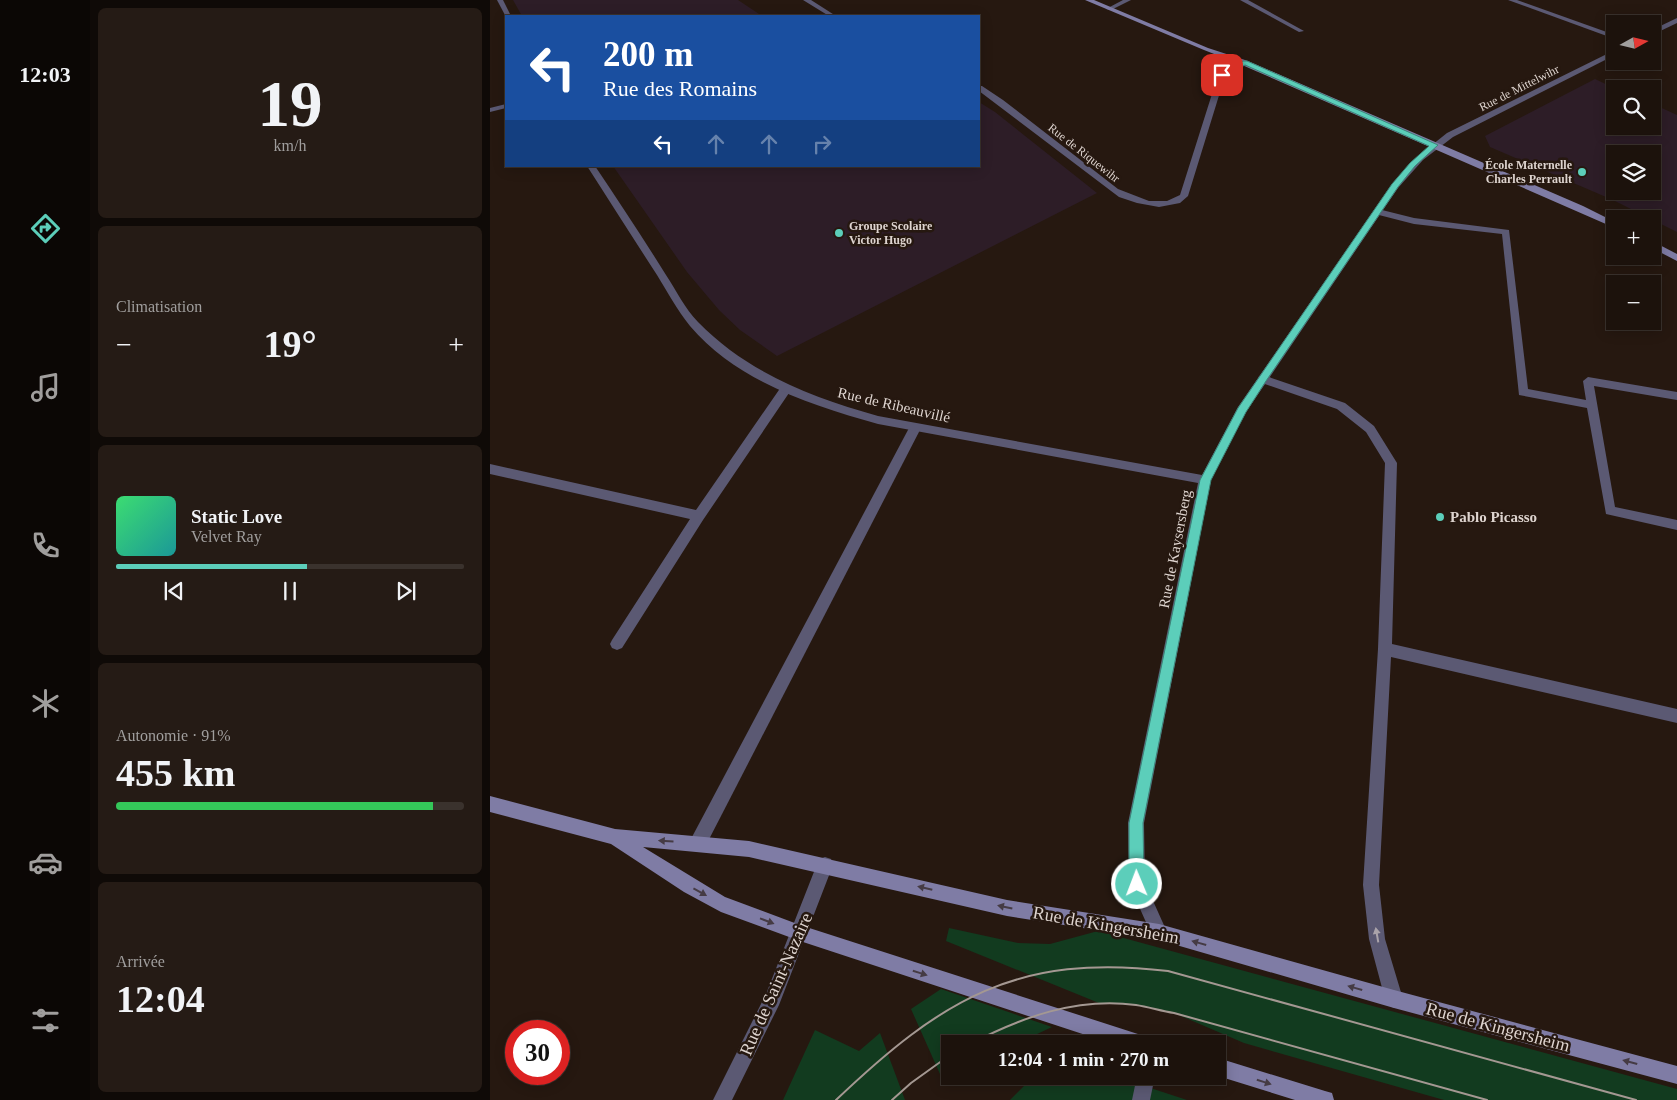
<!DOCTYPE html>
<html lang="fr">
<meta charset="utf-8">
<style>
:root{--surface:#1c120c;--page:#251b15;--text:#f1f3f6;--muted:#a09e9d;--line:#3a322d;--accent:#5cceba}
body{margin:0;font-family:Georgia,serif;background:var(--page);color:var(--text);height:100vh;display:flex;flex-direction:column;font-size:19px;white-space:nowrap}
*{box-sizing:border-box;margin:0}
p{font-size:16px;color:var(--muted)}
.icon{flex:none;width:28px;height:28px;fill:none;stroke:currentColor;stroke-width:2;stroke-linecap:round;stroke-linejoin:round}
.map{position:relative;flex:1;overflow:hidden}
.drawer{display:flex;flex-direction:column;gap:8px;padding:8px;background:#0f0a07;width:400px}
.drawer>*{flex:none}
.top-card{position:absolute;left:15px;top:15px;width:475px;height:152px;border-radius:0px;box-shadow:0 2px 12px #0003,0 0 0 1px var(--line);background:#1a4fa0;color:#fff;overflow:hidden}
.needle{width:32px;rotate:82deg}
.buttons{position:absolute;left:1116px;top:15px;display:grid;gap:10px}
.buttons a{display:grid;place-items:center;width:55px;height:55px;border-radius:0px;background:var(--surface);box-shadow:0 2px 12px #0003,0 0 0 1px var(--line);font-size:25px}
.speed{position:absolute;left:15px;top:1020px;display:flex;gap:10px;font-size:25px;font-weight:700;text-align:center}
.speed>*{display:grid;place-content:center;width:65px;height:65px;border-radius:50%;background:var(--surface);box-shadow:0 2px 12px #0003,0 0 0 1px var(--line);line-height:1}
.speed .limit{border:8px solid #d22;background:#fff;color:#111}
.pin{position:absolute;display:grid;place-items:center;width:42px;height:42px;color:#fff;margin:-21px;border-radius:10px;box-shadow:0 2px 8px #0006}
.me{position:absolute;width:55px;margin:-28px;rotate:359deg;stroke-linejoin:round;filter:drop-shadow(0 0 4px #0008)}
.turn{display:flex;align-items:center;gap:18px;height:105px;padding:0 15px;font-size:22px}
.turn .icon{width:65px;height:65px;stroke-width:2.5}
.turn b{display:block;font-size:35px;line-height:42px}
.lanes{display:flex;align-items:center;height:48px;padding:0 15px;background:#0003;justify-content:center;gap:25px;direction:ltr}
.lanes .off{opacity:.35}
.big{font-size:38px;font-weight:700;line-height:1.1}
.drawer .tile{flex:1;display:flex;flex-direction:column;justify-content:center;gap:8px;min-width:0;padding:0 18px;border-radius:8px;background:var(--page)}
.drawer .dial{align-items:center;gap:0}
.dial b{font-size:65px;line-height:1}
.song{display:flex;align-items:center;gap:15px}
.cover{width:60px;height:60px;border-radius:8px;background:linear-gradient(135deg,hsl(140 70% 55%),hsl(180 70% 35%))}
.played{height:5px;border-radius:2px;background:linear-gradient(90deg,var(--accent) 55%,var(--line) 55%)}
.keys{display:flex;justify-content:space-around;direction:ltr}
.heat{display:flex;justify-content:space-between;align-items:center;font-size:28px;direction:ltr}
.charge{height:8px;border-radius:4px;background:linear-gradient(90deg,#34c759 91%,var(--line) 0)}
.trip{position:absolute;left:451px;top:1035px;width:285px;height:50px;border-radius:0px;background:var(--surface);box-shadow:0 2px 12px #0003,0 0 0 1px var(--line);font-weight:700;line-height:50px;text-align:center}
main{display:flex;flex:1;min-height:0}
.dock{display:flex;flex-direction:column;width:90px;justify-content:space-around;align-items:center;background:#0b0705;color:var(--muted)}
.dock .icon{width:35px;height:35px}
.dock .current{color:var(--accent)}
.dock b{font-size:22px;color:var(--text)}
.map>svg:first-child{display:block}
</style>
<main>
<nav class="dock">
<b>12:03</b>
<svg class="icon current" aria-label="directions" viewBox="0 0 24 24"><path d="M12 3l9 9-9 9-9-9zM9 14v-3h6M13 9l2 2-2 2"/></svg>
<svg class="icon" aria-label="music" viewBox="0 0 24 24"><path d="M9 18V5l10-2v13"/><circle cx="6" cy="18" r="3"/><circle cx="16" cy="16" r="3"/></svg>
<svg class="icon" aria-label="phone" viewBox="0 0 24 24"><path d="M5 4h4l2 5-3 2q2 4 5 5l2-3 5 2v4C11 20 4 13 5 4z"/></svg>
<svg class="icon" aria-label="climate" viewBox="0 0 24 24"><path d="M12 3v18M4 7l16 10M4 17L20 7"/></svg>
<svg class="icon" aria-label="car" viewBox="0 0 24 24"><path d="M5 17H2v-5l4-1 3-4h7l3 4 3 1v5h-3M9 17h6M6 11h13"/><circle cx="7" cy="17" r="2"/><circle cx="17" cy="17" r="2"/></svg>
<svg class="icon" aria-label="filters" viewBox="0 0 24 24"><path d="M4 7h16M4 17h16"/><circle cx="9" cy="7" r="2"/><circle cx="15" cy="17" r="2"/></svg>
</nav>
<section class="drawer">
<div class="tile dial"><b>19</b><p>km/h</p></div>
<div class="tile"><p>Climatisation</p>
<div class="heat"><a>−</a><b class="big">19°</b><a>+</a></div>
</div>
<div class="tile">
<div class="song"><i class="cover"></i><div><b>Static Love</b><p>Velvet Ray</p></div></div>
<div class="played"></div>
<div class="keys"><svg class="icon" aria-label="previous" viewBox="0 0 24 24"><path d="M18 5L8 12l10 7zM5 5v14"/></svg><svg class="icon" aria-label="pause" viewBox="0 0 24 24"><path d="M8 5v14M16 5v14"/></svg><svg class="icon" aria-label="next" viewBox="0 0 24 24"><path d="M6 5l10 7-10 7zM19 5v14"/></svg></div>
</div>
<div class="tile"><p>Autonomie · 91%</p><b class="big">455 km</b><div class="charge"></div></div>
<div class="tile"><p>Arrivée</p><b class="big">12:04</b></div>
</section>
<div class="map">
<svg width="1187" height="1100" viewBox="0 0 1187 1100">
<rect width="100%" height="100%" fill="#261810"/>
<g fill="#2d1d27" fill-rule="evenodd">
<polygon points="23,0 248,0 272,16 32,16"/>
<path d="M 1105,79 L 1126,89 L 1125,126 L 1162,126 L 1163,104 L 1187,115 L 1187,232 L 1123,200 L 1000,147 L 995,136 ZM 1125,154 L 1162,154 L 1162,191 L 1125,191 Z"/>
<polygon points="489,102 505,112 607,193 287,356 250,330 229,310 197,272 123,166 489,166"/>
</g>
<g fill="#123b1f">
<polygon points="459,928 528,943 560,944 608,931 1187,1089 1187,1100 954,1100 754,1043 684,1013 645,1005 609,1003 456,941"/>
<polygon points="451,989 562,1027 526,1044 460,1044 460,1076 465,1076 454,1083 421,1009"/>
<polygon points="325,1030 369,1051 390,1033 415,1100 293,1100"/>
<polygon points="544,1076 624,1076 697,1100 520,1100"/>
</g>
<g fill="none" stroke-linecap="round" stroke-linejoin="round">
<g fill="#5b5973" fill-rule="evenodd">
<polygon points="633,0 641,0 621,10 616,9"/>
<polygon points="750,0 758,0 814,31 809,32"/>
<polygon points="888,209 924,218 1019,230 1038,389 1096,400 1093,381 1098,377 1187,392 1187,400 1104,386 1125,507 1187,520 1187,530 1116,514 1097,408 1029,395 1012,234 924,224 885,214 884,212"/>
<polygon points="773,375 855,403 884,426 907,463 902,644 1187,709 1187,723 901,657 889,885 895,939 913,999 910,1005 904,1008 898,1005 895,999 879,939 873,885 888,649 895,463 876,432 847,409 769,382 768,379 769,376"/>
<polygon points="295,386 300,390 299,393 213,520 132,648 127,650 122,648 120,644 122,640 200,519 0,474 0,464 206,510 291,387"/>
<polygon points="425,424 431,428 214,849 208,851 202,849 200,843 202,837 419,428"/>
<polygon points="647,1076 665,1076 660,1100 642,1100"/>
</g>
<g fill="#5b5973" fill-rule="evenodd">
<polygon points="7,0 13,0 21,16 16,17"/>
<polygon points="313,0 321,0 346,16 339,16"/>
<polygon points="1018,0 1027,0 1125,35 1125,39"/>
<polygon points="1187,18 1187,23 1162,35 1162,30"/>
<path d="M 1125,50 L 1125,55 L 963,137 L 933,160 L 908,188 L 756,412 L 721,480 L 654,823 L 655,883 L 677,932 L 675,938 L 669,940 L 663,938 L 639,884 L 638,823 L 708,483 L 388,424 C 320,405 247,381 200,326 C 187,310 177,291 167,275 C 143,238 120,202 97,166 L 105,166 C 129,202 153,238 176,275 C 186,290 195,309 208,322 C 258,373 321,397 388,416 L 712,475 L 748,407 L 902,184 L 927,157 L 957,133 Z"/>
<polygon points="752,61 759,63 735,76 698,196 690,203 669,207 647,203 629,197 489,91 489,86 492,86 513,100 628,189 659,201 677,201 690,195 728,75"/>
<polygon points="16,104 16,108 0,112 0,108"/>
<polygon points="335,857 341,859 343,865 289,1005 242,1100 223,1100 276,994 329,859"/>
</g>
<g fill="#7f7ca5" fill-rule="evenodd">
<polygon points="595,0 604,0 718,48 758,61 1093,206 1125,222 1125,228 752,65 714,50"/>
<polygon points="1162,241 1187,254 1187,261 1162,248"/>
<polygon points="0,796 125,829 259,841 517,900 669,924 904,990 1187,1066 1187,1084 904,1008 669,940 517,916 259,857 153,847 235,897 310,925 651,1035 657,1038 660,1044 623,1044 310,941 231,912 194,892 121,844 0,812"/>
<polygon points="728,1058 835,1091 842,1093 844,1100 805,1100 728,1076"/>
</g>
<g stroke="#a49892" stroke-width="2">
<path d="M 480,1044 C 532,1017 587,997 646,1005 C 659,1007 671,1011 684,1013 L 997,1100"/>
<path d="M 346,1100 C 452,999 527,953 678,971 L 1146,1100"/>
<polyline points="402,1100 421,1083 460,1055"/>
</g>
</g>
<defs><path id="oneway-solid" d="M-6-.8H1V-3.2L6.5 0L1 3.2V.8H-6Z" transform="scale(1.25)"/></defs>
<g fill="#453b44">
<use href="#oneway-solid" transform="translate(176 841) rotate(-177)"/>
<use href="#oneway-solid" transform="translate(435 888) rotate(-167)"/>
<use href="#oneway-solid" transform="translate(210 892) rotate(29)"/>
<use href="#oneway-solid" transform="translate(515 907) rotate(-168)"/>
<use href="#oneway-solid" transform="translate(277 921) rotate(21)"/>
<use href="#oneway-solid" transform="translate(709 943) rotate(-164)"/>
<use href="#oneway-solid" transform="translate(430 973) rotate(17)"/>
<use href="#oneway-solid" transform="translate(865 988) rotate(-164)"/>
<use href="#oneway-solid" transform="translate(1140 1062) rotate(-165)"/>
<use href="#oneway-solid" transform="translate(774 1082) rotate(17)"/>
</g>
<use fill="#aaa3aa" href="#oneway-solid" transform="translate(887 935) rotate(-100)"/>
<polygon fill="#5cceba" stroke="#3c8679" points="753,61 757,61 948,145 925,166 908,187 776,381 756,412 721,480 653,823 654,884 652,889 647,891 641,889 639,884 639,823 710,480 748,408 902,184 920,163 939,146 755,65 734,76 729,75"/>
<g fill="#5cceba" stroke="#261810" stroke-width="2">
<circle cx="1092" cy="172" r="5"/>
<circle cx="349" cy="233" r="5"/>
<circle cx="950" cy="517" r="5"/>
</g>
<g text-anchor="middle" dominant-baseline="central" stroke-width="5" stroke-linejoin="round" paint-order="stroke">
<g font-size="12" fill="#ded4cf" stroke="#261810">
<text transform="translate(1029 88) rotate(-27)">Rue de Mittelwihr</text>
<text transform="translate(594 153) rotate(38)">Rue de Riquewihr</text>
</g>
<g font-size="12" font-weight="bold" fill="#ded4cf" stroke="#261810" text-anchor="end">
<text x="1082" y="165">École Maternelle<tspan x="1082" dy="14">Charles Perrault</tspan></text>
<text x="359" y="226" text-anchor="start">Groupe Scolaire<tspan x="359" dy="14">Victor Hugo</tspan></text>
</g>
<g font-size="15" fill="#ded4cf" stroke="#261810">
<text transform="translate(404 405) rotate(13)">Rue de Ribeauvillé</text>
<text transform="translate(685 549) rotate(-79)">Rue de Kaysersberg</text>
</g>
<g font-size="15" font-weight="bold" fill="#ded4cf" stroke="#261810" text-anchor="start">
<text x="960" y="517">Pablo Picasso</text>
</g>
<g font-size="18" fill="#ded4cf" stroke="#261810">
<text transform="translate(616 925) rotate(10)">Rue de Kingersheim</text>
<text transform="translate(286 984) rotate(-66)">Rue de Saint-Nazaire</text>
<text transform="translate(1008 1027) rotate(15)">Rue de Kingersheim</text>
</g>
</g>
</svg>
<div class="buttons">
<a><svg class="needle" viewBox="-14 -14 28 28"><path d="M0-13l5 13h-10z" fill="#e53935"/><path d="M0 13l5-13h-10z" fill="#a09e9d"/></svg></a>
<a><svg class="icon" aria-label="search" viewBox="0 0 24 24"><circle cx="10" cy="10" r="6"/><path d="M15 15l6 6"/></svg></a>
<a><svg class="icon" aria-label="layers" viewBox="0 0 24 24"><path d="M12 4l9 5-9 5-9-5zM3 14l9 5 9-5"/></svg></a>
<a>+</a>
<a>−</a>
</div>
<div class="speed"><div class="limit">30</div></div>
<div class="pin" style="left:732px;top:75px;background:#d93025"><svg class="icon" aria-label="arrive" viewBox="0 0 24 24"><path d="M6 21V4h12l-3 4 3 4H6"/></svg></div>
<svg class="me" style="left:647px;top:884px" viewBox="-20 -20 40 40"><circle r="17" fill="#5cceba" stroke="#fff" stroke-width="3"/><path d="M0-11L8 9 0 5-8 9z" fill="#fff"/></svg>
<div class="trip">12:04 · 1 min · 270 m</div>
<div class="top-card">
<div class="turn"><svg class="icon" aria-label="left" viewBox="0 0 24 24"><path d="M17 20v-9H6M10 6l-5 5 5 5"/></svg><div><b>200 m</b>Rue des Romains</div></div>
<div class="lanes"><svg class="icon" aria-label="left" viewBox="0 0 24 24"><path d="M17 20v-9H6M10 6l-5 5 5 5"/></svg><svg class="icon off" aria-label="ahead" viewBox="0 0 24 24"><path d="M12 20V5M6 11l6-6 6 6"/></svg><svg class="icon off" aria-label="ahead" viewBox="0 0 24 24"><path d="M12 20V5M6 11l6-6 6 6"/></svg><svg class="icon off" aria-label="right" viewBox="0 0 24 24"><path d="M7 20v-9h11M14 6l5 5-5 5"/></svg></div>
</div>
</div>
</main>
